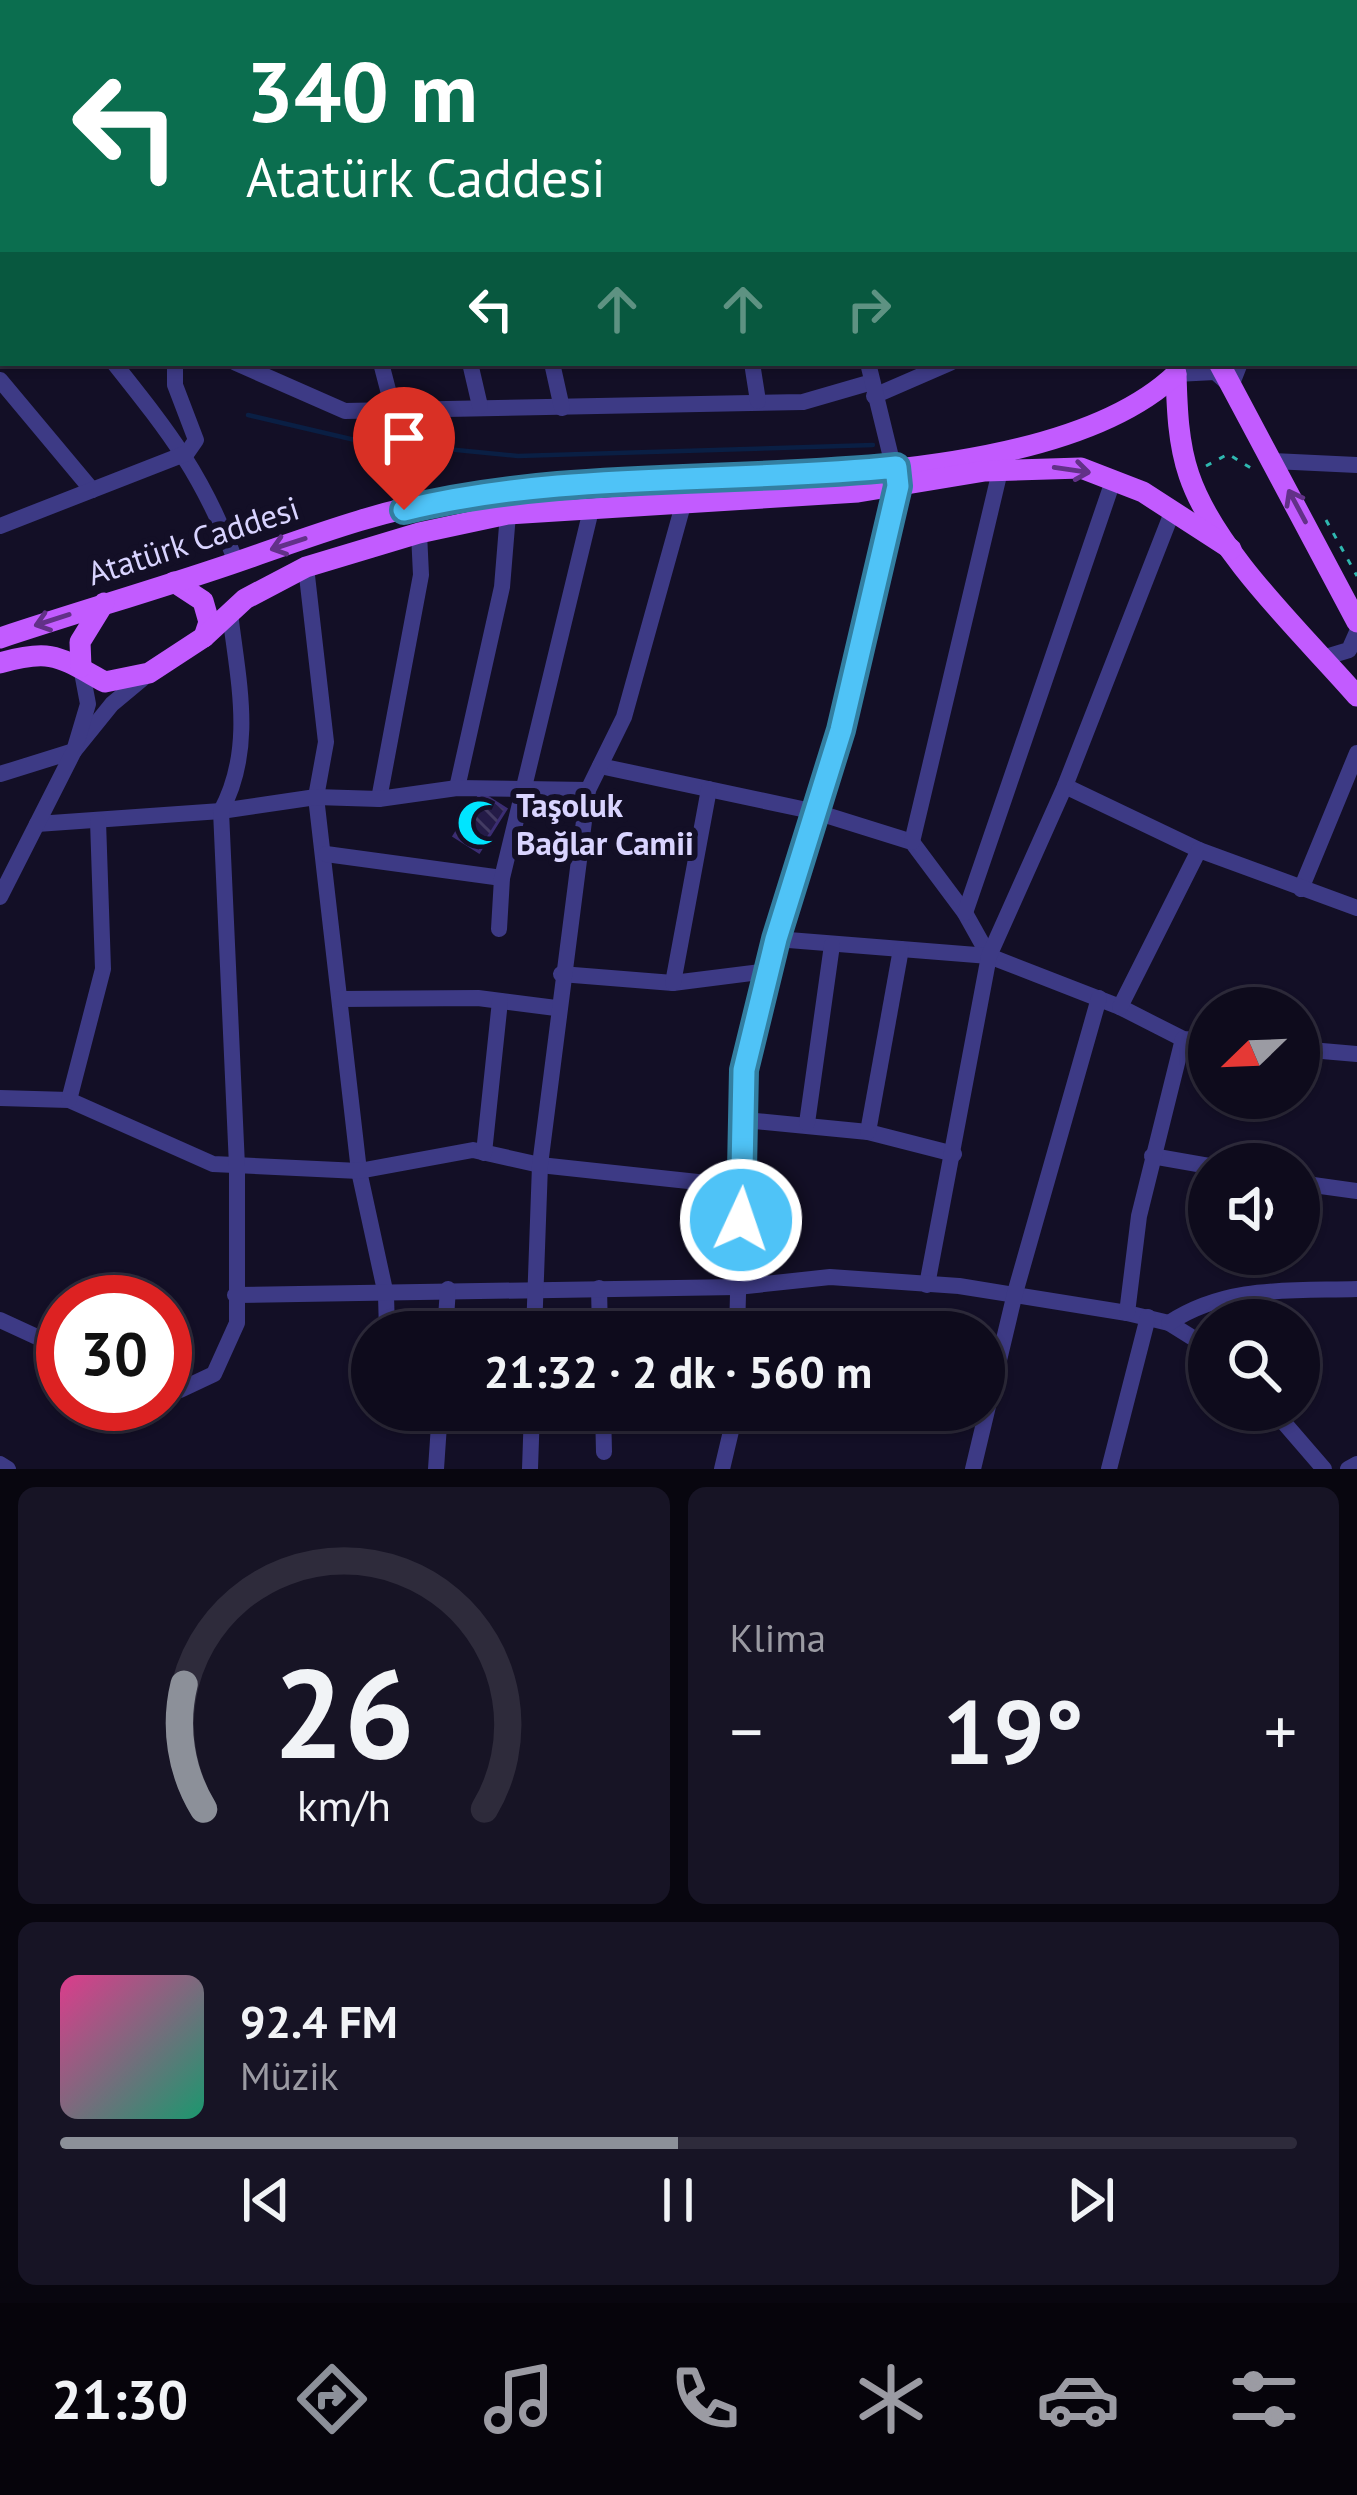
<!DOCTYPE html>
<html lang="tr">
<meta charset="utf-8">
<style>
:root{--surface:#0e0b1c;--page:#171425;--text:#f1f3f6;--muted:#9b9ba3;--line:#2e2b3b;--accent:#8c9099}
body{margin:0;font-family:"PT Sans",sans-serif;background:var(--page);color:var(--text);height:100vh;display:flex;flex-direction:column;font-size:45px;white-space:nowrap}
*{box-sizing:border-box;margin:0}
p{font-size:39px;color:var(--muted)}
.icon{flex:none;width:66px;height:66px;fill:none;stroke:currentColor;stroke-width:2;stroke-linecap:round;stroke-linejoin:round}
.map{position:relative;height:1469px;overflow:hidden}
.drawer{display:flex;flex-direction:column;gap:18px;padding:18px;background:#08060f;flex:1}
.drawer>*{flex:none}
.hud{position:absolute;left:0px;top:0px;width:1359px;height:366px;box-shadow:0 3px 9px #0004,0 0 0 3px var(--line);background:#0b6e4f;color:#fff;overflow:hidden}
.needle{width:78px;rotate:247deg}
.fabs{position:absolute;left:1188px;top:987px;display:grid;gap:24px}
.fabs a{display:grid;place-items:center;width:132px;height:132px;border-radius:50%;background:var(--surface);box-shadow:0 3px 9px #0004,0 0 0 3px var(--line);font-size:60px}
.speed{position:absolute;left:36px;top:1275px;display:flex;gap:24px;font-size:60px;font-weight:700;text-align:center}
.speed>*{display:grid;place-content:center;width:156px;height:156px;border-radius:50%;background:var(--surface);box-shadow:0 3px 9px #0004,0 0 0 3px var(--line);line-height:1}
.speed .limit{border:18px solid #d22;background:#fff;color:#111}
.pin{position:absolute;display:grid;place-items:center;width:102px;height:102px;color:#fff;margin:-123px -51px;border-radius:50% 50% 50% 0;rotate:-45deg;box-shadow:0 0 12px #0007}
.pin .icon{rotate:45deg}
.me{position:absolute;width:132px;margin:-66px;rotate:3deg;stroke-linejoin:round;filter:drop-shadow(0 0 9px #0008)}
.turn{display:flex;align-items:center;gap:42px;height:252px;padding:0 48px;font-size:54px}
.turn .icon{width:156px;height:156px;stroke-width:2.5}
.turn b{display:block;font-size:84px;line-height:102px}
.lanes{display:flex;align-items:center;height:114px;padding:0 48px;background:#0003;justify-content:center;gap:60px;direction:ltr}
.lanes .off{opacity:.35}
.big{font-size:90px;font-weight:800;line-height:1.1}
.drawer .widget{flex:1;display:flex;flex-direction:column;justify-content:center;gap:18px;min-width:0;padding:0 42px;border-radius:18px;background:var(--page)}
.drawer .dial{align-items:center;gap:0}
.dial svg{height:312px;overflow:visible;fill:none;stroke:var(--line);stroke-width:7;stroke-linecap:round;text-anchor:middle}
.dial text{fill:var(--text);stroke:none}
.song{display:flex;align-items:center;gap:36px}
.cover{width:144px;height:144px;border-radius:18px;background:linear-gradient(135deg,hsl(330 70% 55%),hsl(160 70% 35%))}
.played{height:12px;border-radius:6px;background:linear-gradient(90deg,var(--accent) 50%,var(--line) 50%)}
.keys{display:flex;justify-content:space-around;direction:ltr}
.heat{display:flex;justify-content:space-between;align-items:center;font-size:66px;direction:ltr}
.drawer .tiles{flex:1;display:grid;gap:18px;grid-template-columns:1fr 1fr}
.widget:last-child{grid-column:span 2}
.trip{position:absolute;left:351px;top:1311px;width:654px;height:120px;border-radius:60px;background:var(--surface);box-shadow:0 3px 9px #0004,0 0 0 3px var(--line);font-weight:800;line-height:120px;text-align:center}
.tabs{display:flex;height:192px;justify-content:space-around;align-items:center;background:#06040b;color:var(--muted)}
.tabs .icon{width:84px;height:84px}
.tabs .on{color:var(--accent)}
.tabs b{font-size:54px;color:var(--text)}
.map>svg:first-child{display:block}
</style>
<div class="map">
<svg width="1357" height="1469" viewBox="0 0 1357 1469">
<defs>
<pattern id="building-back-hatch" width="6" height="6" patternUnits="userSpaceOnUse" patternTransform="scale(3)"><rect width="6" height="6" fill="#241b47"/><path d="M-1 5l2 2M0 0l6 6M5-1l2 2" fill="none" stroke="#433b63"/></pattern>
</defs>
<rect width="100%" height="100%" fill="#130f26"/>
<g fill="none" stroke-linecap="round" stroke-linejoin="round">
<polyline stroke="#0a1f44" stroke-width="4.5" points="248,415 355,440 518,456 873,445"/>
</g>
<polygon fill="url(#building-back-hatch)" stroke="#3b2d73" stroke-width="3" points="481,793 506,809 479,852 454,836"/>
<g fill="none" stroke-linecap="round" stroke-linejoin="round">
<g stroke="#2fb8b0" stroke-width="3" stroke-dasharray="6 9" stroke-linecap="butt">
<polyline points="1206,466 1228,454 1254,470"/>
<polyline points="1326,520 1357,576"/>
</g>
<g stroke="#3d3a85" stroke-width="16">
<polyline points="26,0 28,3"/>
<polyline points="235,0 236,3"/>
<polyline points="474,0 475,3"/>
<polyline points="550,0 551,3"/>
<polyline points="638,0 639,3"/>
<polyline points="753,0 754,3"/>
<polyline points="1027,0 1027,3"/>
<polyline points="1050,0 1051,3"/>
<polyline points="1341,0 1341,3"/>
<polyline points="424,3 442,0"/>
<polyline points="1239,3 1240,0"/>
<polyline points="1356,70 1357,74"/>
<polyline points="0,222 3,226"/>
<polyline points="1356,242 1357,242"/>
<polyline points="1356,289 1357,290"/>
<path d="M 114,363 C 172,436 202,474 236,562"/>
<polyline points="236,363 345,411 803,402 872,382"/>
<polyline points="381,363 393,409"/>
<polyline points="470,363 480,406"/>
<polyline points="552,363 562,408"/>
<polyline points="752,363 758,401"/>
<polyline points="1176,374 1215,372 1231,386 1240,363"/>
<polyline points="0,380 92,490"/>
<polyline points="874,396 950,363"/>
<polyline points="1273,461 1357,465"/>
<polyline points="0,526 187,453 196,440 175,385 175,363"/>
<polyline points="306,567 326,742 316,797 359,1171 386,1295 387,1332"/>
<polyline points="1326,657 1349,650 1357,632"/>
<polyline points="600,766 816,812 912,842 965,913 989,956"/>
<polyline points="0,774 74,751 112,704 148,674"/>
<polyline points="1065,786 1199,850"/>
<polyline points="457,788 502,587 508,514"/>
<polyline points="379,799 421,575 419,533"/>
<polyline points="37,824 221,811 316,797 379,799 457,788 588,790"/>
<polyline points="912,842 1000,471"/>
<polyline points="326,854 502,878"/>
<polyline points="1301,889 1357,753"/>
<polyline points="0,897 74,751 88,704 81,667"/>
<polyline points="965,913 1113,481"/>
<polyline points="499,929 502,878 591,510"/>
<polyline points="776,939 989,956 1120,1007 1183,1039 1209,1041"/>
<polyline points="561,974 673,983 768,971"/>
<polyline points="673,983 709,789"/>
<polyline points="340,999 478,998 556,1008"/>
<polyline points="1120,1007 1199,850 1357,908"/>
<polyline points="1299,1049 1357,1054"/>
<polyline points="0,1098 69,1100 213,1164 359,1171 473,1150 540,1165 744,1187"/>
<polyline points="69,1100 103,969 98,821"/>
<polyline points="745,1120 868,1132 954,1154"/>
<polyline points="807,1123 832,945"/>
<polyline points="868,1132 901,949"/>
<polyline points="484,1153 500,1001"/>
<polyline points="1152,1156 1209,1166"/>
<polyline points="1299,1183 1357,1191"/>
<polyline points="927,1285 989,956 1065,786 1173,510"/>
<polyline points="599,1288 600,1332"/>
<polyline points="235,1295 737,1287 830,1277 959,1286 1127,1313 1169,1323 1209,1348"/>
<polyline points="1127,1313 1139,1216 1183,1039"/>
<polyline points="0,1320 63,1349"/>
<path d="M 1169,1323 C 1227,1285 1290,1291 1357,1289"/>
<polyline points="445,1332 448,1289"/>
<polyline points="534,1332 540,1165 588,790 624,717 683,505"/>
<polyline points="737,1332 744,1069 776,939 840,731 898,486 868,363"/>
<path d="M 165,1391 L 180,1390 L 214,1374 L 237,1323 L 237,1166 L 221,811 C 255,748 238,681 230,613"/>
<polyline points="603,1410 604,1452"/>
<polyline points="1273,1410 1324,1469"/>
<polyline points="0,1464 8,1469"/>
<polyline points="436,1469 440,1410"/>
<polyline points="530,1469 532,1410"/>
<polyline points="722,1469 736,1410"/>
<polyline points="973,1469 1015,1293 1099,998"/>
<polyline points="1109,1469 1148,1317"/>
<polyline points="1348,1469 1357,1464"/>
</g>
<g stroke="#c25bff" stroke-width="21">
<polyline points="1219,363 1357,622"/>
<path d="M 1176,374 C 1177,408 1178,443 1189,475 C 1215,552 1304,635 1357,696"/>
<polyline points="174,582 203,601 209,622 204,637"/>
<path d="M 0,638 C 75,613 151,591 225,566 C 299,541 374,511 452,499 C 640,469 1037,507 1176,374"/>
<path d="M 0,663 C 52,648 59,657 105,682 L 149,673 L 204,637 L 245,599 L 306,567 L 419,533 L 508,514 L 858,492 L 985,471 L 1081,468 L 1143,492 L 1231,549"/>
<polyline points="81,667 80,642 104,603"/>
</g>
</g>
<defs><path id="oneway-shaft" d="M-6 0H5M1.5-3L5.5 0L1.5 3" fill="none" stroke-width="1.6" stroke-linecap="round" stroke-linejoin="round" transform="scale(3)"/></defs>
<g stroke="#623188">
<use href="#oneway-shaft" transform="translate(1072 470) rotate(8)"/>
<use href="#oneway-shaft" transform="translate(1297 506) rotate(-118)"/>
<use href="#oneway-shaft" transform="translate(288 544) rotate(162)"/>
<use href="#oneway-shaft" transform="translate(52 620) rotate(162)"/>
</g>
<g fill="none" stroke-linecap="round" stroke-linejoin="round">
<g stroke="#337fa1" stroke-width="30">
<path id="route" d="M 404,510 C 563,471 734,484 896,467 L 898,486 L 841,730 L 776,939 L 744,1070 L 741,1220"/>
</g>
<use href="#route" stroke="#4fc3f7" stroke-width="21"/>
</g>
<defs>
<g id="mosque-bare" transform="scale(3.6)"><path d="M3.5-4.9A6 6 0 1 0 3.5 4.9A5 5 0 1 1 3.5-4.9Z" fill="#00e5ff" stroke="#130f26" stroke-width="2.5" paint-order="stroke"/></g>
</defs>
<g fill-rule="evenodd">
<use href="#mosque-bare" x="480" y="823"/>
</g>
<g text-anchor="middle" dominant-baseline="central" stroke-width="12" stroke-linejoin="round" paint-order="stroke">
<g font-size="33" fill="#d9d4ff" stroke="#130f26">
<text transform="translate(193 540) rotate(-18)">Atatürk Caddesi</text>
</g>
<g font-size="33" font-weight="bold" fill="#d9d4ff" stroke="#130f26" text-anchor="start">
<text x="516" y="804">Taşoluk<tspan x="516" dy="38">Bağlar Camii</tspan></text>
</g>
</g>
</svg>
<div class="fabs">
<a><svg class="needle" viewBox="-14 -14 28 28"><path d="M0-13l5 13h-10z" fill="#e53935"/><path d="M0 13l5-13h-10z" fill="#9b9ba3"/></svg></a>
<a><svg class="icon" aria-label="sound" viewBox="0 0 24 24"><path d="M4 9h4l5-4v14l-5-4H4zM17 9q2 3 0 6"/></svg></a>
<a><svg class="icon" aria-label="search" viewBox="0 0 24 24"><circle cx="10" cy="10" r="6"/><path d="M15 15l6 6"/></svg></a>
</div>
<div class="speed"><div class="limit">30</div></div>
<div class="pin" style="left:404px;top:510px;background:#d93025"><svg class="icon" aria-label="arrive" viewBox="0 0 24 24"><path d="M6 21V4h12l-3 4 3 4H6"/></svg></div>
<svg class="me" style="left:741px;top:1220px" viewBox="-20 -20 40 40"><circle r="17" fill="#4fc3f7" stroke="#fff" stroke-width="3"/><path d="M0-11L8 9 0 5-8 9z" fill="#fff"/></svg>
<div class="trip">21:32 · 2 dk · 560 m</div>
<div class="hud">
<div class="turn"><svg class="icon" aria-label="left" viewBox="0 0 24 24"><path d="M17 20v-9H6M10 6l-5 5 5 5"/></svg><div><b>340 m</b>Atatürk Caddesi</div></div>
<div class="lanes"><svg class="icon" aria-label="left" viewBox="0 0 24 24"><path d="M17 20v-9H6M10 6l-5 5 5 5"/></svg><svg class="icon off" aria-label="ahead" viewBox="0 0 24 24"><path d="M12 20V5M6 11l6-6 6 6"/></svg><svg class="icon off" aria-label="ahead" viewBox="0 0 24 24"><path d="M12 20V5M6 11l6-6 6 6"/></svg><svg class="icon off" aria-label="right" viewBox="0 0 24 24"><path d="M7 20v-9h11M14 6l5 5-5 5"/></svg></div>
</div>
</div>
<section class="drawer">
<div class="tiles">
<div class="widget dial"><svg viewBox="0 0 100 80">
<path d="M14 69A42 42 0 1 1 86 69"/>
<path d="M14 69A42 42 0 0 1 9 37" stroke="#8c9099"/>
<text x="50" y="56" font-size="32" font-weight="700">26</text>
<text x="50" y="72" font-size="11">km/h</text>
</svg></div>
<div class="widget"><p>Klima</p>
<div class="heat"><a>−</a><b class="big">19°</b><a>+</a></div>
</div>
<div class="widget">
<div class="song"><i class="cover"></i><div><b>92.4 FM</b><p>Müzik</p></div></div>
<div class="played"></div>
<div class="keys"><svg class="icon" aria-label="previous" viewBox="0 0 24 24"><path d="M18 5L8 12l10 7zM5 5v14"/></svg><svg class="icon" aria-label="pause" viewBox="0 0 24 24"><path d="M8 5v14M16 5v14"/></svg><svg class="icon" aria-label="next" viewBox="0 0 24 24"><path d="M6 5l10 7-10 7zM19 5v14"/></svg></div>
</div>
</div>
</section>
<nav class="tabs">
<b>21:30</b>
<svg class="icon on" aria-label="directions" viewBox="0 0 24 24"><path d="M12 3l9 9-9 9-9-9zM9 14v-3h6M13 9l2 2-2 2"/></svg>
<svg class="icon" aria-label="music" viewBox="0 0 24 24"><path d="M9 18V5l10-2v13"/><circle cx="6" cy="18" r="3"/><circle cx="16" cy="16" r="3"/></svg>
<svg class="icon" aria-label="phone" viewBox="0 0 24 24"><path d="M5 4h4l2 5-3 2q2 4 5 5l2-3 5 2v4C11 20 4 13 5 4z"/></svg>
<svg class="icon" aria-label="climate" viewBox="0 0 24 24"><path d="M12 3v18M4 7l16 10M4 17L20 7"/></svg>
<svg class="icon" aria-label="car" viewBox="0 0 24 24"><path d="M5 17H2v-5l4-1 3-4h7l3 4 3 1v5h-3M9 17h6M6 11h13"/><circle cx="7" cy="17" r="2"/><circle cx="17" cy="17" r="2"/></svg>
<svg class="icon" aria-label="filters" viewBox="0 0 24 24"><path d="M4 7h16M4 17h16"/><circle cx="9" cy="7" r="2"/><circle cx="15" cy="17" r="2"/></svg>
</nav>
